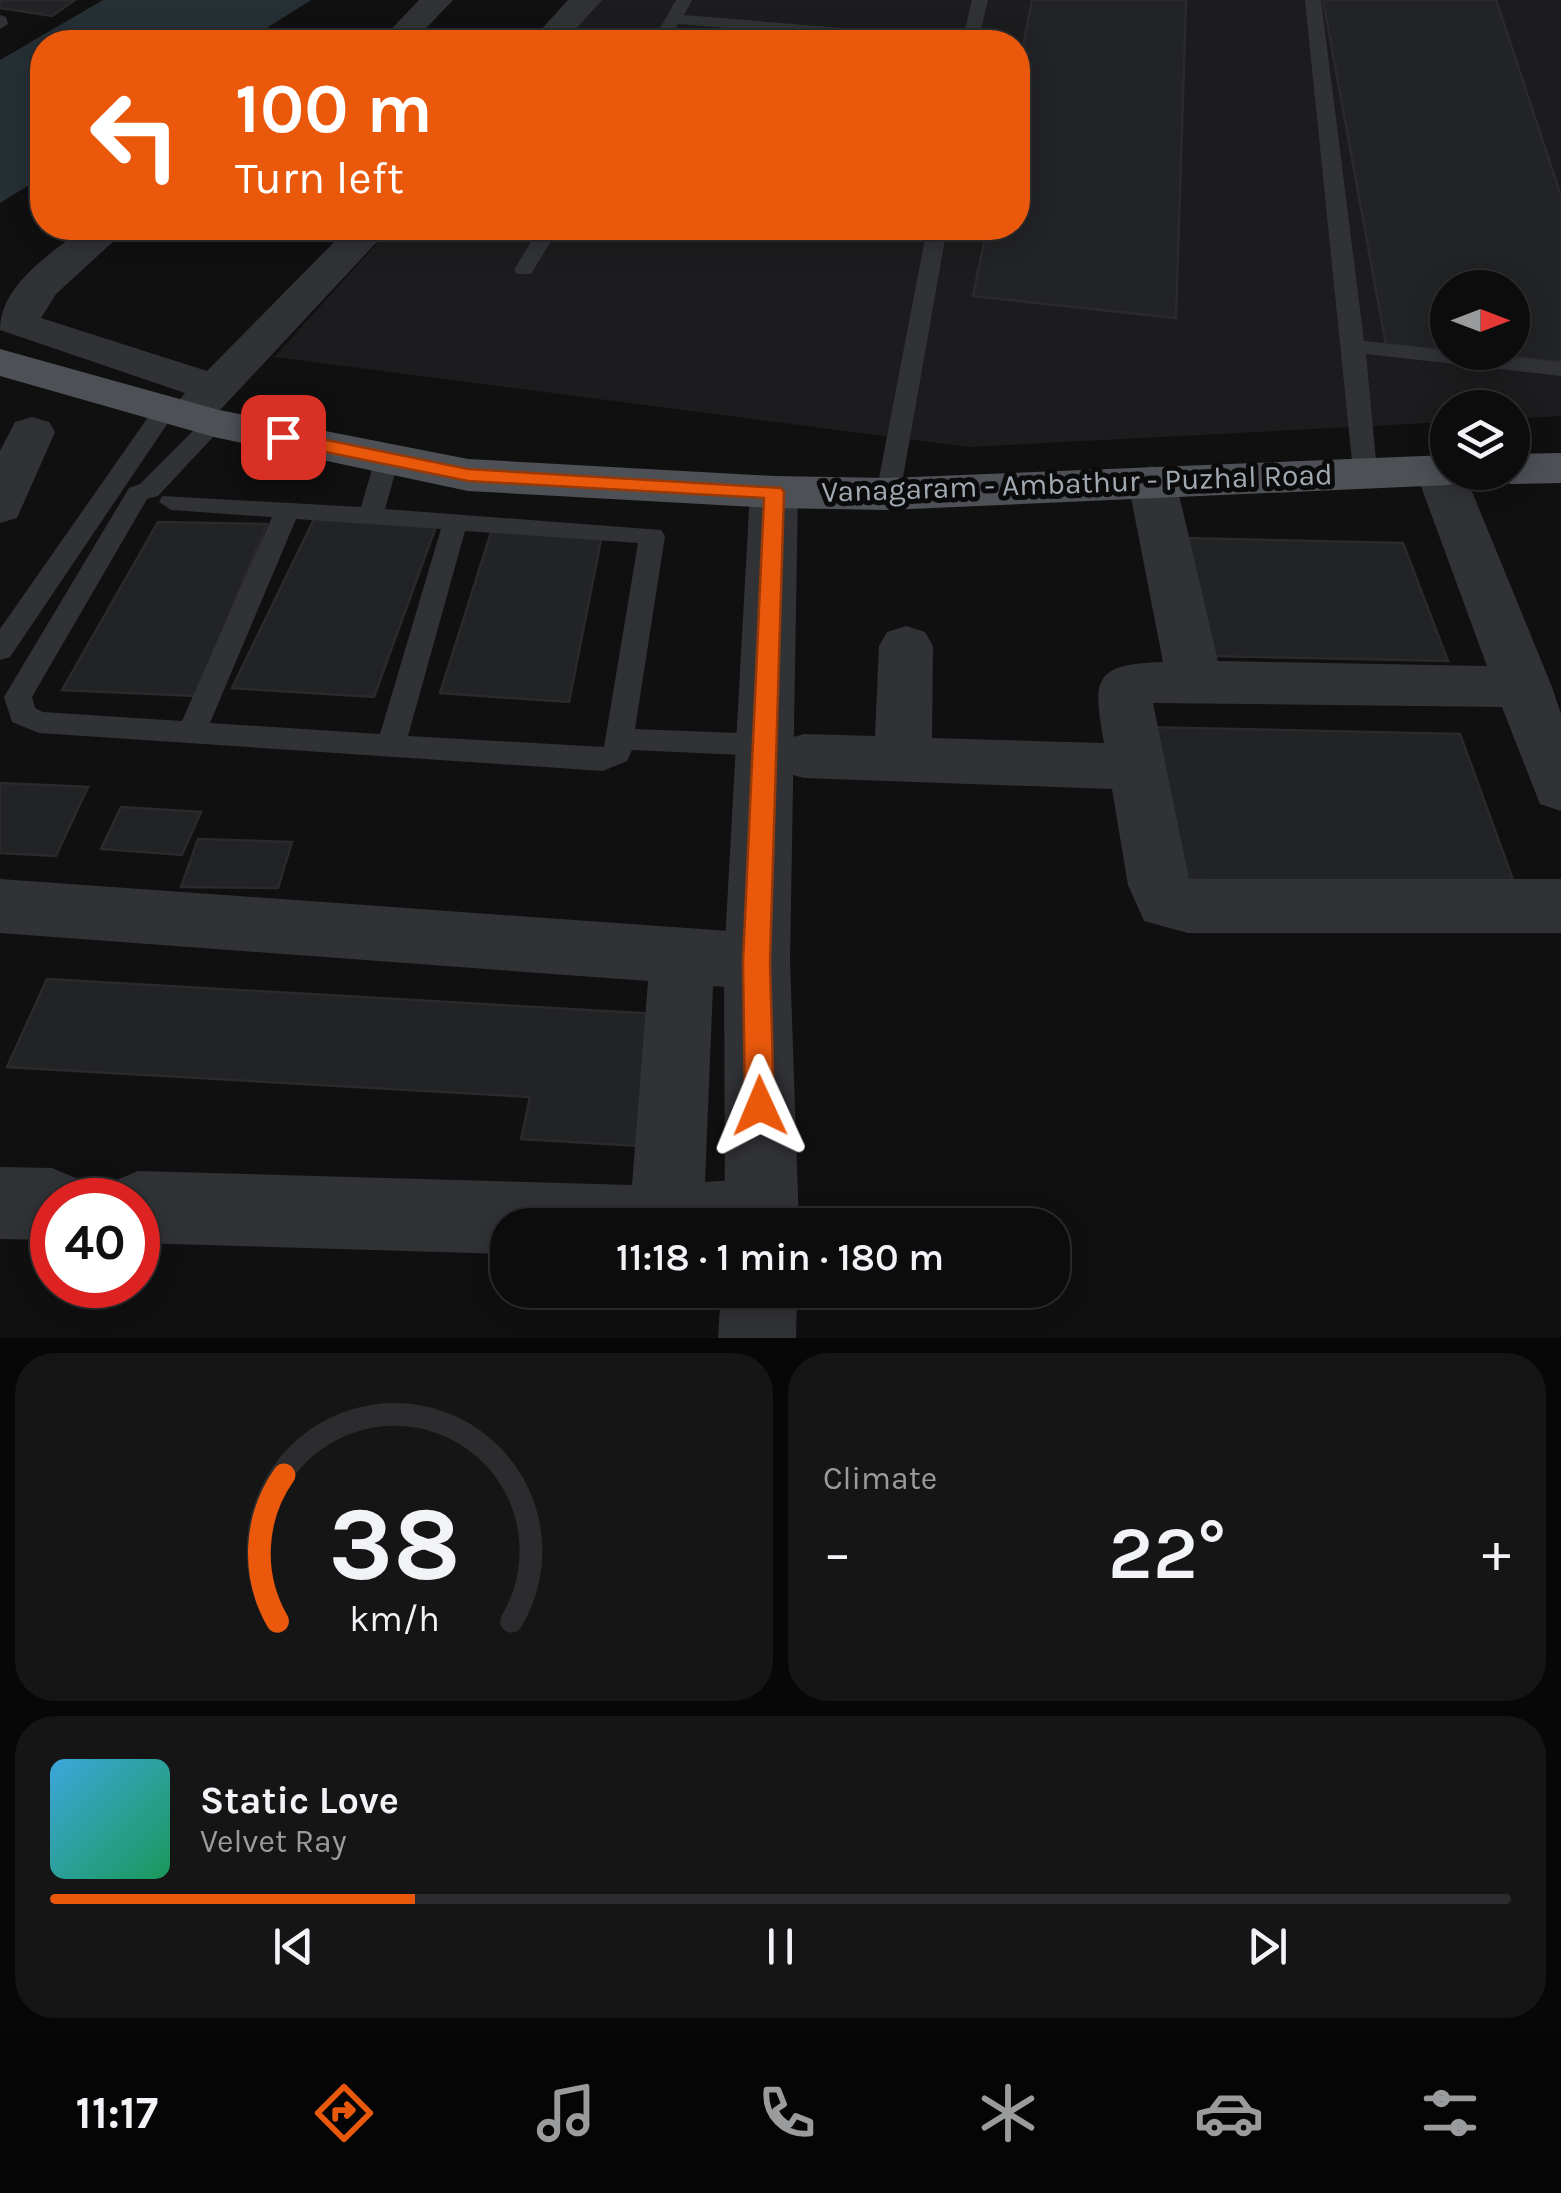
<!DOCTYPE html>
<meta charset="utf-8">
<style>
:root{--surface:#0c0c0d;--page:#151516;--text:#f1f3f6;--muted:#9a9b9d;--line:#2c2c2e;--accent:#ea580c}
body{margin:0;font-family:Karla,sans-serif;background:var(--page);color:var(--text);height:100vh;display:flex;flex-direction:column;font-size:38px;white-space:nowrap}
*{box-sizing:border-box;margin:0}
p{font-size:32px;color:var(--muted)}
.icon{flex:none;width:55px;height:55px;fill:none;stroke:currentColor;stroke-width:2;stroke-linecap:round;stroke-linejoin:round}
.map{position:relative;height:1338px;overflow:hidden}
.drawer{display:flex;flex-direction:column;gap:15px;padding:15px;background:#070707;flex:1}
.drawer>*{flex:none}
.banner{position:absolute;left:30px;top:30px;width:1000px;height:210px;border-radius:40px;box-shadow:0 5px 25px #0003,0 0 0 2px var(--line);background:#ea580c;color:#fff;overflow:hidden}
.needle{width:65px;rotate:90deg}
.controls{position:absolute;left:1430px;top:270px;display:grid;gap:20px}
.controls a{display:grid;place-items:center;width:100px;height:100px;border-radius:50%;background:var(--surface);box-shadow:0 5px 25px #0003,0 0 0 2px var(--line);font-size:50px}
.speed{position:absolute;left:30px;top:1178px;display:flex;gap:20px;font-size:50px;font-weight:700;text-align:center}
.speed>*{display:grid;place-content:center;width:130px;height:130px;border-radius:50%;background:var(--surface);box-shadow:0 5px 25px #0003,0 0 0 2px var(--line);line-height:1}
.speed .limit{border:15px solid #d22;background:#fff;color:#111}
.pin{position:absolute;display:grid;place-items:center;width:85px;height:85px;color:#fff;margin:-42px;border-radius:20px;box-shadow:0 5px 15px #0006}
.me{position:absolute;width:110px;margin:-55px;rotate:359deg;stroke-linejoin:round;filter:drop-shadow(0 0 8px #0008)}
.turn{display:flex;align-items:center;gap:35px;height:210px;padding:0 40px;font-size:45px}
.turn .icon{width:130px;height:130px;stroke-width:2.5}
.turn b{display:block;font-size:70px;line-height:85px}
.big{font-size:75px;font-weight:600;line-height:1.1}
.drawer .widget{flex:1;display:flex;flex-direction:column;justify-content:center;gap:15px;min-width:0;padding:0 35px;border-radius:40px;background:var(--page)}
.drawer .dial{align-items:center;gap:0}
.dial svg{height:260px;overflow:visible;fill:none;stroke:var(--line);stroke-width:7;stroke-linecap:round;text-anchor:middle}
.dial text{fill:var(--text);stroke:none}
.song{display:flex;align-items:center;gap:30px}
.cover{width:120px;height:120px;border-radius:15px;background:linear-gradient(135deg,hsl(200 70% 55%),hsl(150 70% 35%))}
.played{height:10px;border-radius:5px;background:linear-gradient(90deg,var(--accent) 25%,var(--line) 25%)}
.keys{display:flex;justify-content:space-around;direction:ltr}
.heat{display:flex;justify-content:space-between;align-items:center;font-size:55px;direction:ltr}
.drawer .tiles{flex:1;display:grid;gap:15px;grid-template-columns:1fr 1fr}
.widget:last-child{grid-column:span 2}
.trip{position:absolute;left:490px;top:1208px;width:580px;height:100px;border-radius:40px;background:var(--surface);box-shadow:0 5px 25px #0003,0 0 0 2px var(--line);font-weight:600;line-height:100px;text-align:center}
.tabs{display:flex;height:160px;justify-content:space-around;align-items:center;background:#050505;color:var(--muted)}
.tabs .icon{width:70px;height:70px}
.tabs .on{color:var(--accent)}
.tabs b{font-size:45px;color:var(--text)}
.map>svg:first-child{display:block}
</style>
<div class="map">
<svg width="1561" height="1338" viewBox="0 0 1561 1338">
<rect width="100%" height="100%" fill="#101011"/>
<path fill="#1c1c1e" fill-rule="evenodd" d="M 596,0 L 1561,0 L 1561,416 L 1513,419 L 1512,408 L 1448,408 L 1447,422 L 969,447 L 274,357 L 391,228 L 1018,228 L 1018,42 L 558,42 ZM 1448,288 L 1512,288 L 1512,352 L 1448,352 Z"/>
<polygon fill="#263034" points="103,0 311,0 245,42 42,42 42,177 0,203 0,60"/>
<g fill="#222325" stroke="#2a2a2d" stroke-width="2.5">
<polygon points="0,0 75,0 52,16 0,8"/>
<polygon points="1032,0 1186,0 1176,318 973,296 987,228 1018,228 1018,73"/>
<polygon points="1323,0 1496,0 1561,196 1561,362 1461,352 1512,352 1512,288 1448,288 1448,351 1386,345"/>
<polygon points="315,517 438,521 374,697 232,688"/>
<polygon points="158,522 267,524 195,696 62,690"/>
<polygon points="493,526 603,530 569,702 440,693"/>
<polygon points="1184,538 1403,543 1448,661 1211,656"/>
<polygon points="1141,727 1460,734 1516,888 1168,879"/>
<polygon points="0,783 88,787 56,856 0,853"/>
<polygon points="121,807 201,812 182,855 101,849"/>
<polygon points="198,839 292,842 278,888 181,887"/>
<polygon points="47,979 658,1014 640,1146 521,1139 530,1097 7,1067"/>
</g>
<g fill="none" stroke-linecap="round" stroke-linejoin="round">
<g fill="#313236" fill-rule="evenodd">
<polygon points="676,0 692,0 684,15 950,37 958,42 896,42 678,24 668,42 652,42"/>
<polygon points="972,0 988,0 978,42 962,42"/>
<polygon points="1305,0 1321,0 1364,341 1561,362 1561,376 1366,354 1377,471 1365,479 1353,471"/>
<polygon points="0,15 6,17 8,24 0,29"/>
<polygon points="539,228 559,228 531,274 517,274 514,270"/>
<polygon points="927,228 947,228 900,494 888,502 876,494"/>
<polygon points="166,401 178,408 10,657 0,660 0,629 158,403"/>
<path d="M 214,416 L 226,423 L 158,496 L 147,499 L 32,697 L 35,708 L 43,712 L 182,721 L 272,517 L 171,510 L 159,502 L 162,496 L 361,507 L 375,459 L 387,451 L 399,459 L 385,509 L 661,530 L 665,536 L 635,729 L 764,734 L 774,737 L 778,745 L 774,753 L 764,756 L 632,750 L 627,761 L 603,771 L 39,733 L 12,722 L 4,697 L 129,488 L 140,484 L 206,418 ZM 296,519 L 441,529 L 380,734 L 210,723 ZM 465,531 L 638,543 L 604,747 L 408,736 Z"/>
</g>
<g fill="#313236" fill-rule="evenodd">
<polygon points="419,0 453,0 413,42 379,42"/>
<polygon points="568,0 602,0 564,42 530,42"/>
<path d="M 84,228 L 128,228 L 56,294 L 41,318 L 207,371 L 348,228 L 390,228 L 208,423 L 192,427 L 176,423 L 169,413 L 185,393 L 0,330 C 0,285 51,253 84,228 Z"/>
<polygon points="32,417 49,422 55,432 17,518 0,523 0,451 15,422"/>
<path d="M 1439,455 L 1448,457 L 1448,472 L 1464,472 L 1552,687 L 1561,714 L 1561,811 L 1540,804 L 1502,707 L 1153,703 L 1189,879 L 1561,879 L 1561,933 L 1188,933 L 1144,921 L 1128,885 L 1112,789 L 804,778 L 783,772 L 775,756 L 783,740 L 804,734 L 875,736 L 879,646 L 887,632 L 906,626 L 925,632 L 933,646 L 932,738 L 1104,743 C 1093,680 1091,664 1163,662 L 1128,482 L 1135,471 L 1152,466 L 1169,471 L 1176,482 L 1218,661 L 1487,666 L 1415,470 L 1422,459 Z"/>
<polygon points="0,879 757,933 780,941 790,961 780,981 757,989 713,986 705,1182 762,1178 788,1188 799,1214 794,1225 508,1225 508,1254 138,1243 138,1200 104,1200 112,1182 138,1171 632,1185 648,981 0,933"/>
<polygon points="0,1167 52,1168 78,1179 87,1200 52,1200 52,1240 0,1239"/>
</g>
<g fill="#313236" fill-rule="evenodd">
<polygon points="774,476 791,481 798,492 790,961 799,1225 725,1225 724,961 750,492 757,481"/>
<polygon points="721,1290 797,1290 796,1338 718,1338"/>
</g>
<g fill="#4d5055" fill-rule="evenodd">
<polygon points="0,349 219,410 468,459 774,476 888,478 1448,455 1448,472 1470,472 1465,481 1448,485 888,510 774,508 468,491 214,437 0,376"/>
<polygon points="1561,453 1561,483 1512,484 1495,480 1490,472 1512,472 1512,454"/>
</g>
</g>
<polygon fill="#ea580c" stroke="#983908" stroke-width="2.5" points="283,431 468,469 781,488 784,492 770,962 774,1106 770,1115 760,1119 750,1115 745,1106 743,962 764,498 468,481 276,442 274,437"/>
<g text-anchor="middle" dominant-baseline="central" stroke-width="10" stroke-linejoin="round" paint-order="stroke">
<g font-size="30" fill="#a1a9b2" stroke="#0b0b0c">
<text transform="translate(1077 483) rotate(-2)">Vanagaram - Ambathur - Puzhal Road</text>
</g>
</g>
</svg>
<div class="controls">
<a><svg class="needle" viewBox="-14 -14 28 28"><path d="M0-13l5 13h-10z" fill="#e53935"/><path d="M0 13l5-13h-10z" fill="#9a9b9d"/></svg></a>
<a><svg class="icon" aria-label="layers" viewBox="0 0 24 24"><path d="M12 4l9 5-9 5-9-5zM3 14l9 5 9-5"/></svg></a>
</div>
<div class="speed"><div class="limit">40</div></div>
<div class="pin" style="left:283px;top:437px;background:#d93025"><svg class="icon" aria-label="arrive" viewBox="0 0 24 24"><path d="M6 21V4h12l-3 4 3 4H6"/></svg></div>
<svg class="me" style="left:760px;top:1106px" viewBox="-20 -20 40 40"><path d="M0-17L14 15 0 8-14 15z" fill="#ea580c" stroke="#fff" stroke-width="4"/></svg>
<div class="trip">11:18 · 1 min · 180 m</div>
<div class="banner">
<div class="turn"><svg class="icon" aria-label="left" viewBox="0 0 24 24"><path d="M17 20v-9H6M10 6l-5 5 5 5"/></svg><div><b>100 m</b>Turn left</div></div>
</div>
</div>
<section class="drawer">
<div class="tiles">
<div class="widget dial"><svg viewBox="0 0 100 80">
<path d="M14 69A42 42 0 1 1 86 69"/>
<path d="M14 69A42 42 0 0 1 16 24" stroke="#ea580c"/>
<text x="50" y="56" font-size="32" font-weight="700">38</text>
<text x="50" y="72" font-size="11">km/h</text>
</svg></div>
<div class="widget"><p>Climate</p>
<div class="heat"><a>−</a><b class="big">22°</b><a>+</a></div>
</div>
<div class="widget">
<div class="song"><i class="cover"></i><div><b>Static Love</b><p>Velvet Ray</p></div></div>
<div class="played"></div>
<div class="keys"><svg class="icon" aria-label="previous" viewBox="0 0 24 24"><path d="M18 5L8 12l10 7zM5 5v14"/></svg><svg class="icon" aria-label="pause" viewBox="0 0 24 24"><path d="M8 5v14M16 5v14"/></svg><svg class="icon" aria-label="next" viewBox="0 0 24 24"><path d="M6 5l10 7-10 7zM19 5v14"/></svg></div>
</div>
</div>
</section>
<nav class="tabs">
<b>11:17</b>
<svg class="icon on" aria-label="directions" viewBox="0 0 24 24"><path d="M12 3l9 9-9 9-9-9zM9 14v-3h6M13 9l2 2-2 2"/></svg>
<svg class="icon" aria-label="music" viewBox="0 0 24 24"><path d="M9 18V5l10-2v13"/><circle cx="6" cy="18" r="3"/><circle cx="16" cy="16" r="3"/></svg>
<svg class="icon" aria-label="phone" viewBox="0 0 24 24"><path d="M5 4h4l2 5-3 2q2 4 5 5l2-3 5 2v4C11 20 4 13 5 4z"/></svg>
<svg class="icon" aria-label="climate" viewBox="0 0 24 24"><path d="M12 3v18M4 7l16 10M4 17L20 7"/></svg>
<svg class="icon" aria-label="car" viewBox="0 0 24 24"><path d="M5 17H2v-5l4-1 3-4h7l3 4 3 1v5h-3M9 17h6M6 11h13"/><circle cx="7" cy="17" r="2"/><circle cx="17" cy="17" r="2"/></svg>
<svg class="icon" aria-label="filters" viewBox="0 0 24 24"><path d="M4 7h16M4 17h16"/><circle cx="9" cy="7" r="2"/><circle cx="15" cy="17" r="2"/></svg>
</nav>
